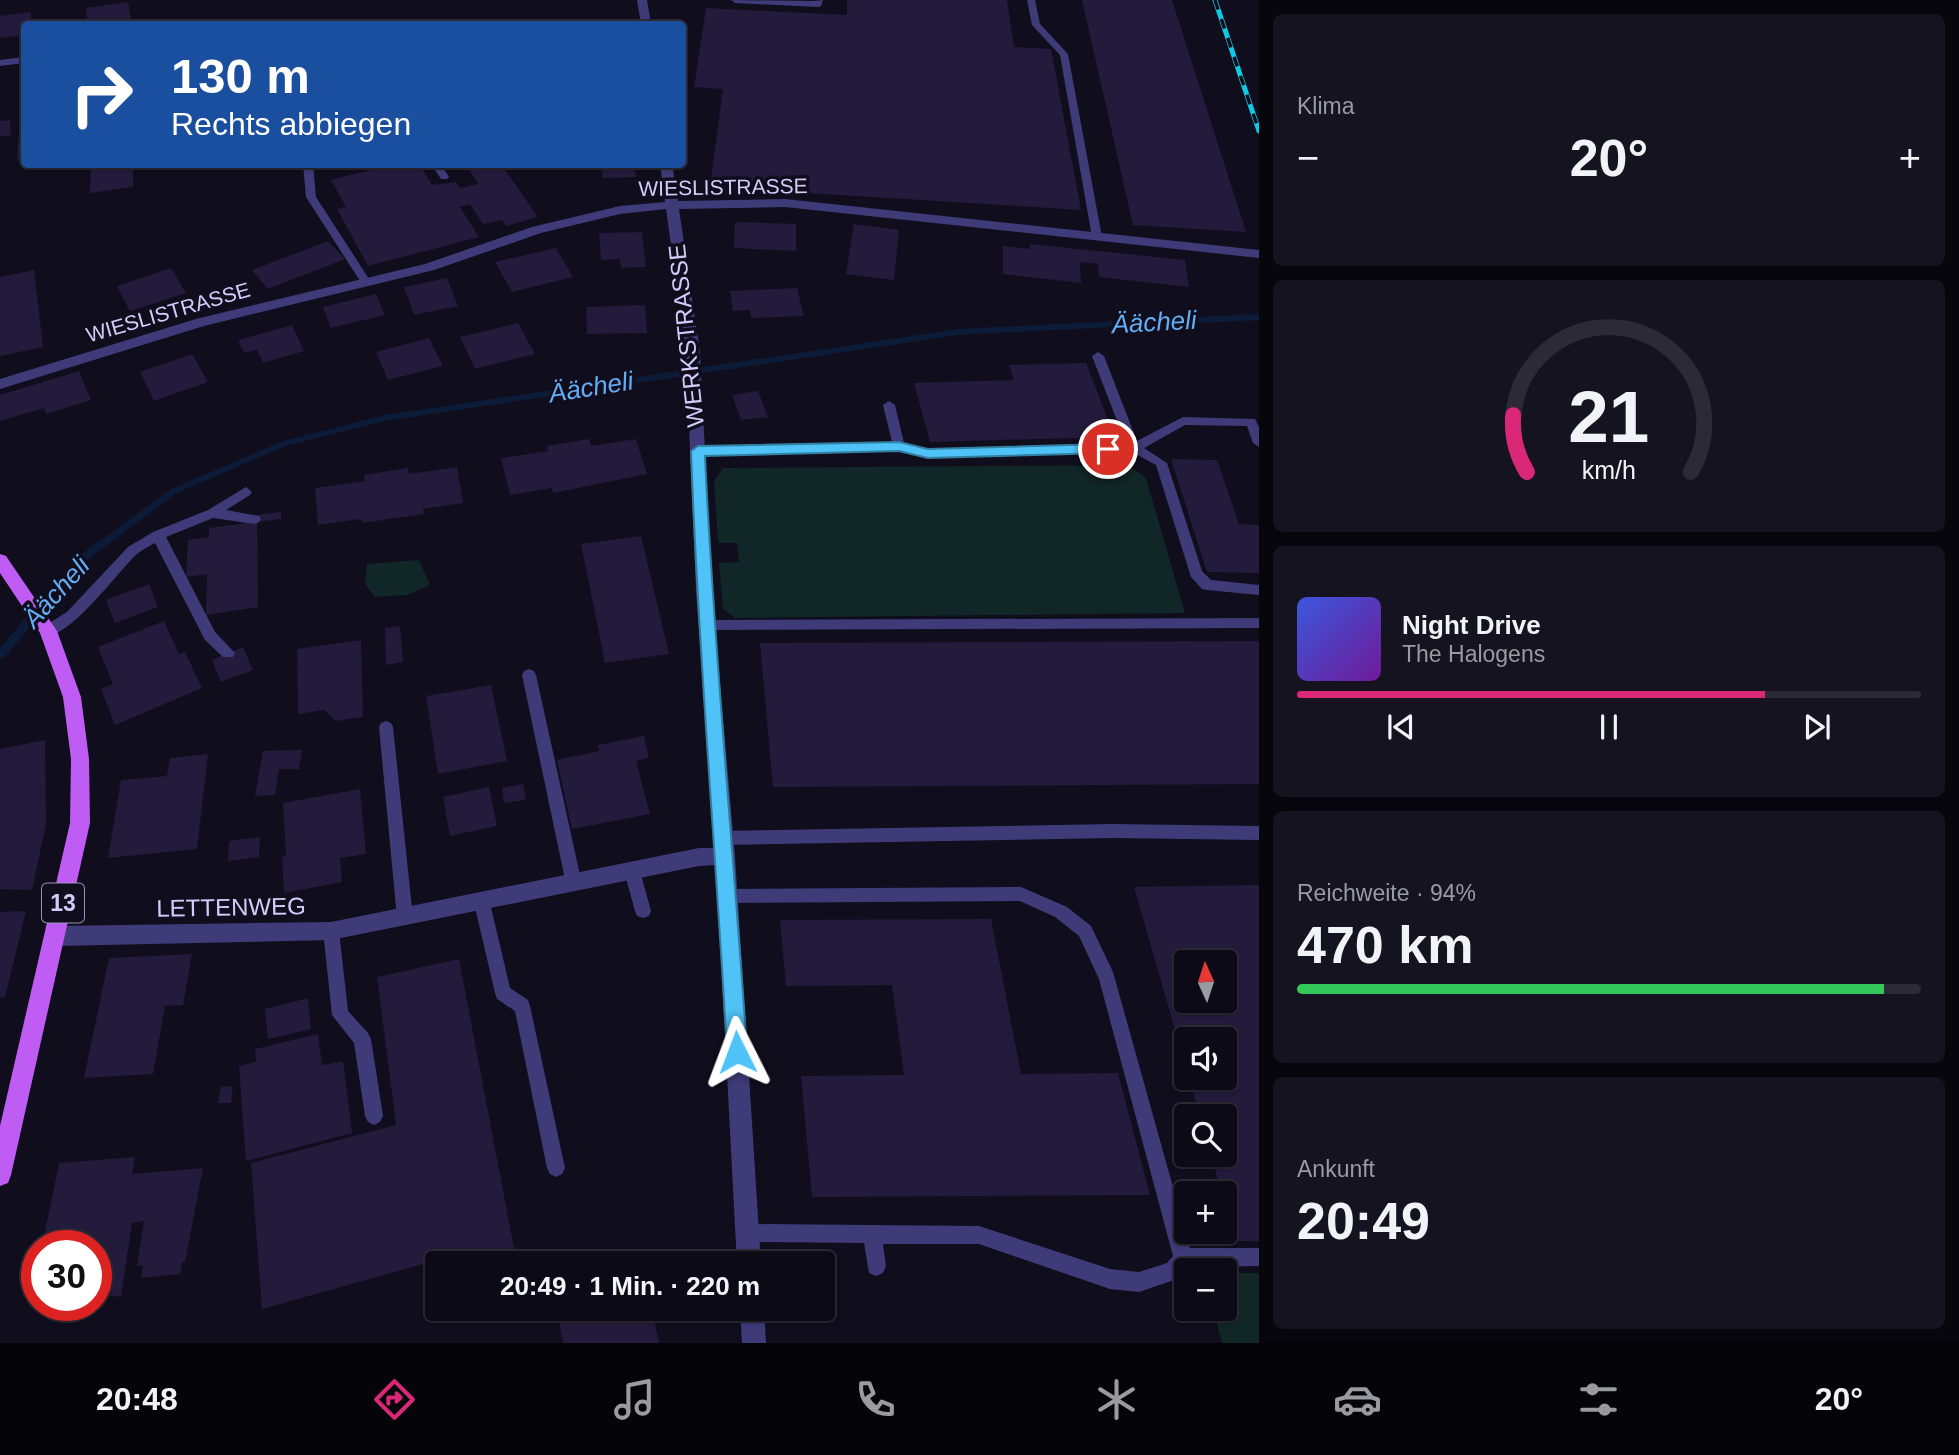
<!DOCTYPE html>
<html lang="de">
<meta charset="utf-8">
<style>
:root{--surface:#0c0a16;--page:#15131f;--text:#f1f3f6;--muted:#9a9aa1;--line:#2c2b35;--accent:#db2777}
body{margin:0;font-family:Helvetica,sans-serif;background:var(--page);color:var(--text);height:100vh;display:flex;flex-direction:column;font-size:26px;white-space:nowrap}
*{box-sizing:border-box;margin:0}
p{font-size:23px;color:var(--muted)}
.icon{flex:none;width:38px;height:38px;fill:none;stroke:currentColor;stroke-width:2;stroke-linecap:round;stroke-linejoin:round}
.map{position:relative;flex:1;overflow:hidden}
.side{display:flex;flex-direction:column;gap:14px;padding:14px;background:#07060c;width:700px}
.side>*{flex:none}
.hud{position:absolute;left:21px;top:21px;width:665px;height:147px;border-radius:7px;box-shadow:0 2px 5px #0004,0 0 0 2px var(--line);background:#1a4fa0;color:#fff;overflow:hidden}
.needle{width:46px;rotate:357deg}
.fabs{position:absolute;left:1174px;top:950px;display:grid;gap:14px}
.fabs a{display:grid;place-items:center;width:63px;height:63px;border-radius:7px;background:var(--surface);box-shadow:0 2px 5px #0004,0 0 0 2px var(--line);font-size:35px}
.speed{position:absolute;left:21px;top:1230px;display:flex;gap:14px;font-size:35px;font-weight:700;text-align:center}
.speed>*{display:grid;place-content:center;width:91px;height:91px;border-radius:50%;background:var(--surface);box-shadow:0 2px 5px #0004,0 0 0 2px var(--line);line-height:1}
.speed .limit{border:10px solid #d22;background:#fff;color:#111}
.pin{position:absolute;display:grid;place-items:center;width:60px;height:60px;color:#fff;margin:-30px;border:4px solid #fff;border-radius:50%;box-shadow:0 2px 7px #0007}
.me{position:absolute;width:77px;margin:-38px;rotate:357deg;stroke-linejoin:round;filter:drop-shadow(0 0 5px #0008)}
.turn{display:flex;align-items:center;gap:24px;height:147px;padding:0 35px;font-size:32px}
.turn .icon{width:91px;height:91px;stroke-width:2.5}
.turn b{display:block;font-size:49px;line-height:60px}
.big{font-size:52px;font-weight:600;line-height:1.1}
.side .tile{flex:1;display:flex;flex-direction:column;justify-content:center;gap:10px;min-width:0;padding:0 24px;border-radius:10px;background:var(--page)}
.side .dial{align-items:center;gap:0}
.dial svg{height:182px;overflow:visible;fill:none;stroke:var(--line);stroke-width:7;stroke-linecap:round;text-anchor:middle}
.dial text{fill:var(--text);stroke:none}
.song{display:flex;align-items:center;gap:21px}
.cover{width:84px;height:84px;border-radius:10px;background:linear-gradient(135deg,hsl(230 70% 55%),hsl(280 70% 35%))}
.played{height:7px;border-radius:4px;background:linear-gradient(90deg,var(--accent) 75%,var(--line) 75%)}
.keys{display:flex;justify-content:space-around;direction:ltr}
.heat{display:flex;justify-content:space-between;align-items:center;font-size:38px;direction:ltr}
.charge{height:10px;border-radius:5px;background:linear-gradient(90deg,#34c759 94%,var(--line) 0)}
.trip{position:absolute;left:425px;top:1251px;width:410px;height:70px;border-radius:7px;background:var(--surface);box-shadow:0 2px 5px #0004,0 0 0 2px var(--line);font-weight:600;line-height:70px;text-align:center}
.menu{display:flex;height:112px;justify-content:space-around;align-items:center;background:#050409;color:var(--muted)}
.menu .icon{width:49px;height:49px}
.menu .on{color:var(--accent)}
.menu b{font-size:32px;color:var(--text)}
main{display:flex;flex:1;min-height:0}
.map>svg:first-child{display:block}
</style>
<main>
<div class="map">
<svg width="1259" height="1343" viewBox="0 0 1259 1343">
<rect width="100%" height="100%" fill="#100d1d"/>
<g fill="#112626">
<polygon points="1129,465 1146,478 1185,613 735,618 723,609 719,563 739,562 737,543 718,543 714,481 723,468"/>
<polygon points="419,560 430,585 407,595 375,597 365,584 367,564"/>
<polygon points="1225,1273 1259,1273 1259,1343 1222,1343 1213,1309 1225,1309"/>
</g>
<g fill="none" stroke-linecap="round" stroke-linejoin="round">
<polygon fill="#0c1b37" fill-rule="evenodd" points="1259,314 1259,320 958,335 385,421 286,446 177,493 85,562 4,658 0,659 0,648 79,556 171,489 283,441 385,415 958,329"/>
</g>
<g fill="#221b3c" fill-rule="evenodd">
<polygon points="847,0 1007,0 1014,47 1051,49 1081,210 710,187 723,89 694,87 706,8 847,15"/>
<polygon points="1082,0 1172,0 1246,232 1133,225"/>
<polygon points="128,2 132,24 88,24 86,8"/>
<polygon points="31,12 31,24 24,24 24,35 0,38 0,16"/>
<polygon points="10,120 11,135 0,137 0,121"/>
<polygon points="19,133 24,133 24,158 17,159"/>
<polygon points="91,164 133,164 133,187 90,193"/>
<polygon points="395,164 419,164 432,185 456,182 460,188 478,184 469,170 501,164 538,217 506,226 502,220 483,224 470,204 460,207 479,237 368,266 337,209 346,207 331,180"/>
<polygon points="589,164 634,165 636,177 603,178 601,168 589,169"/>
<polygon points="735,222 796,224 796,251 734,248"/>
<polygon points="854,224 899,230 894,280 846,274"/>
<polygon points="642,232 646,267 621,268 620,259 601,260 599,233"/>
<polygon points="328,241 345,259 268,289 252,270"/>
<polygon points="1030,244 1185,260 1189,287 1099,277 1098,264 1080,262 1081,283 1003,274 1003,246 1030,249"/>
<polygon points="556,248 573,277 512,292 495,262"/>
<polygon points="171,268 186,293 130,311 117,286"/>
<polygon points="34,270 43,347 0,356 0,277"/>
<polygon points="447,278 458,306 414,315 404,287"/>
<polygon points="797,288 804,316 751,318 750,310 733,311 730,291"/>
<polygon points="376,294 385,315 331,328 323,307"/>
<polygon points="645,305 647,333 587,334 586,307"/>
<polygon points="518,323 535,354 475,369 460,337"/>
<polygon points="292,325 304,351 263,363 257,350 244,353 238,340"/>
<polygon points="429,338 443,366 388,380 376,352"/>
<polygon points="192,354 208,382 154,401 140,372"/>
<polygon points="1086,363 1115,437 930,442 914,383 1014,380 1009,365"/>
<polygon points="79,371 91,400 46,414 44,408 0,421 0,395"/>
<polygon points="758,391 768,417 741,420 732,395"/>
<polygon points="589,439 591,446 636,439 647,474 553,493 552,488 510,495 501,458 548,451 547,446"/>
<polygon points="1171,459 1217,460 1239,524 1259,525 1259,573 1207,572"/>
<polygon points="457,467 463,503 423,509 424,514 362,523 361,519 318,525 315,488 365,481 364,475 408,468 409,474"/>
<polygon points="281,512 281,519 257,522 258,607 206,615 207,574 186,577 188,540 209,537 209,528 255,522 256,515"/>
<polygon points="641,536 669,654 605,663 581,544"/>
<polygon points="149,584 158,607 115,623 106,600"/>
<polygon points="164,621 179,654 185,652 202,688 115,725 101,689 113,684 98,647"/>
<polygon points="400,626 403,662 386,665 385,628"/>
<polygon points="361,640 363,717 336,721 324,710 298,714 297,649"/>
<polygon points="1259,641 1259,784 773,787 760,643"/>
<polygon points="243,647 253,670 221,682 212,660"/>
<polygon points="491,685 507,761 438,774 426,696"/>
<polygon points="644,736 649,758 636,761 650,814 572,829 557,760 599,751 598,745"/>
<polygon points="45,740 46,824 32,890 0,889 0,749"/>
<polygon points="302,750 299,769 279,769 275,795 255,796 263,751"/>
<polygon points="208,754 197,849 108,858 121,780 167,776 170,758"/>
<polygon points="523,784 526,800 504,803 502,788"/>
<polygon points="489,787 497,826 450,836 443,797"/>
<polygon points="360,789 366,854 340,858 342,882 284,893 282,857 286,856 283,803"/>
<polygon points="260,837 259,857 228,861 229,841"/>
<path d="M 1259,885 L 1259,1241 L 1235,1241 L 1225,1194 L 1222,1194 L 1211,1155 L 1225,1155 L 1225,1116 L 1200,1116 L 1189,1078 L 1225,1078 L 1225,1040 L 1186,1040 L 1186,1068 L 1134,887 ZM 1186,962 L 1225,962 L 1225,1001 L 1186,1001 Z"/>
<polygon points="26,911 5,997 0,998 0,912"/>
<polygon points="991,919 1021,1074 1118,1073 1150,1195 812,1197 801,1076 904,1075 892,985 786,986 780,920"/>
<polygon points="192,954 183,1005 165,1006 153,1074 84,1078 109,958"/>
<polygon points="459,959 517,1264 476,1264 473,1250 262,1309 251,1163 396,1125 377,977"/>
<polygon points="308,998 311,1029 268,1039 265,1009"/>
<polygon points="318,1034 322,1065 343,1061 352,1133 246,1161 239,1066 256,1062 255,1049"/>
<polygon points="233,1086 231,1103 218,1103 221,1087"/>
<polygon points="135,1157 132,1174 203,1168 185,1262 182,1262 180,1274 141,1278 143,1265 137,1266 144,1221 132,1223 121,1296 96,1297 96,1246 42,1246 59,1163"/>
<polygon points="557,1309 652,1309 659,1343 563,1343"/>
</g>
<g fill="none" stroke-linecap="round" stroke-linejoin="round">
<g fill="#3f3b79" fill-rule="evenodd">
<polygon points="731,0 814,1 823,0 821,6 818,7 735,3"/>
<polygon points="1027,0 1035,0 1040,24 1068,54 1102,237 1101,239 1093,239 1092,237 1060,55 1032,25"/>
<polygon points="24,57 24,63 0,66 0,60"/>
<polygon points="303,164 313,164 316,197 371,282 370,284 362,284 306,197"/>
<polygon points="431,164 441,164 449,177 447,179 441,179"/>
<polygon points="1098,352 1104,356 1137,441 1183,417 1255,419 1259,427 1259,447 1253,443 1247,426 1185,425 1144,448 1167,463 1202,571 1211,580 1259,585 1259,595 1207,590 1202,589 1191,577 1156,465 1132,452 928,458 899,450 698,455 692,451 698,447 892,442 883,405 889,401 895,405 904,443 928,450 1126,444 1092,356"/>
<path d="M 246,487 L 252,492 L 250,495 L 226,510 L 259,516 L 261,519 L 259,522 L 255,524 L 213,518 L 166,537 L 215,632 L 235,653 L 233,657 L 223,657 L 205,640 L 155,543 C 149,546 142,550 137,554 C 118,571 68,642 43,635 L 41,631 L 43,627 L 67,612 L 128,547 L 153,532 L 208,510 Z"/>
<polygon points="1259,618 1259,628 706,630 699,625 706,620"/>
<polygon points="529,669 534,671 536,675 582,884 580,889 574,891 568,889 566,884 522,675 524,671"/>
<polygon points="386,721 391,723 393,727 413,918 411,923 405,925 399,923 397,918 379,727 381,723"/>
<polygon points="1113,824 1259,826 1259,840 1113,838 724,845 719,843 716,838 719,833 724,831"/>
<polygon points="632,864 638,866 640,871 651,911 649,916 643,918 637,916 635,911 624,871 626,866"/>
<polygon points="1021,887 1067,907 1091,926 1113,972 1190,1248 1259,1248 1259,1266 1188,1267 1180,1278 1139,1292 1110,1289 979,1244 883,1244 886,1266 883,1273 876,1276 869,1273 864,1243 748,1242 741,1240 739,1233 741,1226 748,1224 979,1226 1110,1269 1139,1272 1167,1263 1173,1256 1099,979 1079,936 1055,917 1020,901 728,903 722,901 720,896 722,891 728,889"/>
<polygon points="482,896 488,898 490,903 510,988 528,1000 530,1006 565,1168 562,1174 556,1177 550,1174 547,1168 515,1011 497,999 495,993 474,903 476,898"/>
<polygon points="331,923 337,926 339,931 348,1011 368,1033 371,1039 383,1116 380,1122 374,1125 368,1122 365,1116 354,1043 332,1015 323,931 325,926"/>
</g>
<g fill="#3f3b79" fill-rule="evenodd">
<polygon points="637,0 647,0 651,24 641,24"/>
<polygon points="660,164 672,164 678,201 785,199 1259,250 1259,258 785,207 679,209 700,352 712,591 735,856 761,1264 737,1264 716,865 699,866 331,940 56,946 49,943 46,936 49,929 56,926 331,922 699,848 715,848 696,591 686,352 666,209 620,214 541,233 434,270 204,326 0,389 0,379 196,319 425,264 532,227 620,206 665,202"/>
<polygon points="740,1309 764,1309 766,1343 742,1343"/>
</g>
<polygon fill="#be5cf3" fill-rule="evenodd" points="0,554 6,556 57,631 81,697 89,759 90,823 11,1175 8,1183 0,1186 0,1126 70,823 71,759 63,697 40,633 0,573"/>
<g stroke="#10cae4" stroke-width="5">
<polyline id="rail" points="1215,0 1259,131"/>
</g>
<use href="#rail" stroke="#100d1d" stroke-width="3.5" stroke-dasharray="10" stroke-linecap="butt"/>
</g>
<path fill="#4fc3f7" stroke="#337fa1" stroke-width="2" d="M 899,442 L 928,449 L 1108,444 L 1115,449 L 1108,453 L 928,458 L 899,451 L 705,456 C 714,655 734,853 747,1052 L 744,1058 L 737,1061 L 730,1058 L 727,1052 C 716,851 698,652 691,451 L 698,446 Z"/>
<g text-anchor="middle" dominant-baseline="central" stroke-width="7" stroke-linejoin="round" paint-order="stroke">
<g font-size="21" fill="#d3ccfb" stroke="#100d1d">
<text transform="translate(723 187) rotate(-1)">WIESLISTRASSE</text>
<text transform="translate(168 312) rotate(-16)">WIESLISTRASSE</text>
</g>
<rect fill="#100d1d" stroke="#9893b8" stroke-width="2" x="42" y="883.5" width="42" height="39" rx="5"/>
<g font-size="23" font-weight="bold" fill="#d3ccfb">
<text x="63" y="903">13</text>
</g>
<g font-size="24" fill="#d3ccfb" stroke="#100d1d">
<text transform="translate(686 336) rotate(-96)">WERKSTRASSE</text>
<text transform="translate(231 907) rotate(-1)">LETTENWEG</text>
</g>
<g font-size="26" font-style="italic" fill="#62adf4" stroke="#100d1d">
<text transform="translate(1154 322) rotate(-3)">Äächeli</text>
<text transform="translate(591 387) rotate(-9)">Äächeli</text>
<text transform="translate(56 592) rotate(-48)">Äächeli</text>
</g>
</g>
</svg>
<div class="fabs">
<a><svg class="needle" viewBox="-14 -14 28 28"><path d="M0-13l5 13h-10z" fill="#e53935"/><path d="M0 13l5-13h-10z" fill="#9a9aa1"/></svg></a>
<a><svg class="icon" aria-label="sound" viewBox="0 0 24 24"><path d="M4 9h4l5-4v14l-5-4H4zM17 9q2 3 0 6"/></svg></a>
<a><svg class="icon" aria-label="search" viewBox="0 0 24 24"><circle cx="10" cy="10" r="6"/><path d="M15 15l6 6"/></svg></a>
<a>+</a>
<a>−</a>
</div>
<div class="speed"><div class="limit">30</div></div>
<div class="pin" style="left:1108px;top:449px;background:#d93025"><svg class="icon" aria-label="arrive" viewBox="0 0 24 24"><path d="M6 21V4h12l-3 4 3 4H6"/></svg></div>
<svg class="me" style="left:737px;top:1052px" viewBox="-20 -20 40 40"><path d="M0-17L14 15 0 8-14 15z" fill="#4fc3f7" stroke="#fff" stroke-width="4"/></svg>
<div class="trip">20:49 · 1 Min. · 220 m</div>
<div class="hud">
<div class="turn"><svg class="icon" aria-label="right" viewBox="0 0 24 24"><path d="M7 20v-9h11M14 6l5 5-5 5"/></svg><div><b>130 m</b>Rechts abbiegen</div></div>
</div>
</div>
<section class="side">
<div class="tile"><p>Klima</p>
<div class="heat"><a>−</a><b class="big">20°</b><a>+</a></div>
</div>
<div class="tile dial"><svg viewBox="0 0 100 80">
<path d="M14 69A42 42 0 1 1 86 69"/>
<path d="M14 69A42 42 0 0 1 8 44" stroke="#db2777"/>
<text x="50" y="56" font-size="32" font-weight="700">21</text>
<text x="50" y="72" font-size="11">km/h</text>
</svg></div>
<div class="tile">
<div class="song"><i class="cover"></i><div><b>Night Drive</b><p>The Halogens</p></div></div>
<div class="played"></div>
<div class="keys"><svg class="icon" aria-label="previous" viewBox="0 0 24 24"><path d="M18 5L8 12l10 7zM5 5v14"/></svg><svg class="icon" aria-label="pause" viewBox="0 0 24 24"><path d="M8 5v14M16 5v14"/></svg><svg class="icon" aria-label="next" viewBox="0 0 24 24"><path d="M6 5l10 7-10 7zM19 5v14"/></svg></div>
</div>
<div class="tile"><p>Reichweite · 94%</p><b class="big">470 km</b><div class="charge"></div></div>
<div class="tile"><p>Ankunft</p><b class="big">20:49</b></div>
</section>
</main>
<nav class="menu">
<b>20:48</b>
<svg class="icon on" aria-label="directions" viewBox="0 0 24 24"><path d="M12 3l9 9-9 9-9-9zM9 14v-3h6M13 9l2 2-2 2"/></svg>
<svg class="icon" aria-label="music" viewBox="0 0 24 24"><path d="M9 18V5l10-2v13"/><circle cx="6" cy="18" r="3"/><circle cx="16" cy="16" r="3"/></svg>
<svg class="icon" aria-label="phone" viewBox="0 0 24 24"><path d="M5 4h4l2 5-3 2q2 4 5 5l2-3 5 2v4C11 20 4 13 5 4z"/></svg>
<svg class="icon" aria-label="climate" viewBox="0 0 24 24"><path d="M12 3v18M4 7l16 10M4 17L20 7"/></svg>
<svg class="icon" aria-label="car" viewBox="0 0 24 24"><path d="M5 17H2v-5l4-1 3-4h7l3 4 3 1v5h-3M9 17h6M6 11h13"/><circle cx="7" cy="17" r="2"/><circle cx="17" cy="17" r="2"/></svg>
<svg class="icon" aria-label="filters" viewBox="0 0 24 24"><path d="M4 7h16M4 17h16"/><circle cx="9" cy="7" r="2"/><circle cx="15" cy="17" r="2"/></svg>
<b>20°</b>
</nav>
